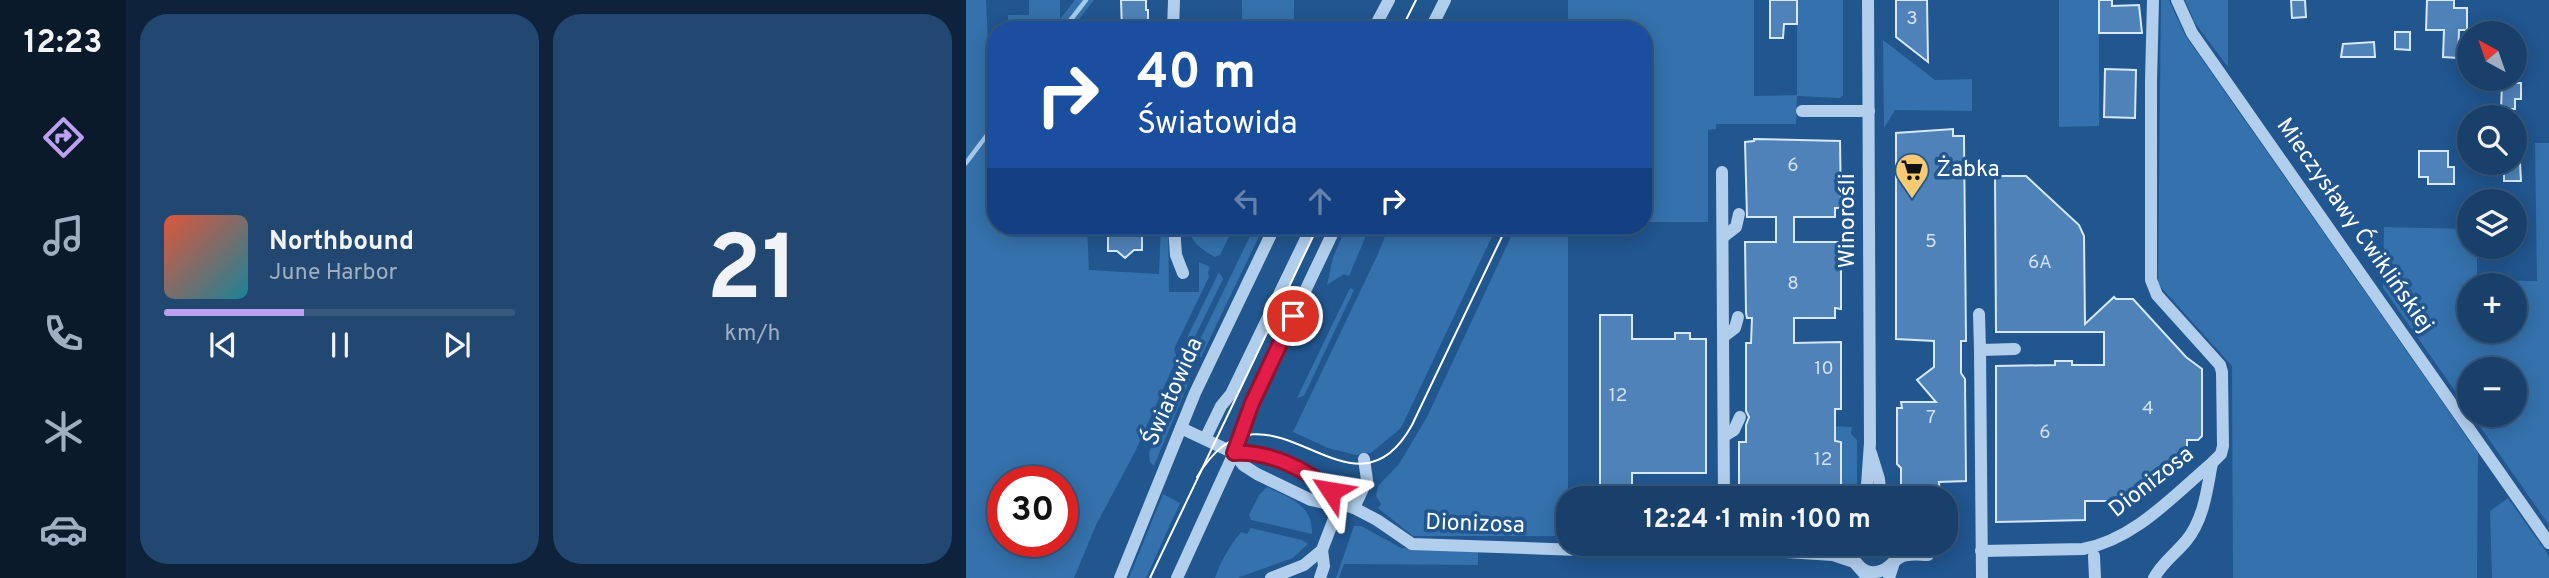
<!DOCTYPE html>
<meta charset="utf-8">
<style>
:root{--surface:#19406b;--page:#224771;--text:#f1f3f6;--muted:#9fafc1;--line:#37597e;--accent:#bca0f2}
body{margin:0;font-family:Overpass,sans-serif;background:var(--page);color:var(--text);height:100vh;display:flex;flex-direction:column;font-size:26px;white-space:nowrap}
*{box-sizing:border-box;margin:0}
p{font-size:23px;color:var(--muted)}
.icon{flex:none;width:38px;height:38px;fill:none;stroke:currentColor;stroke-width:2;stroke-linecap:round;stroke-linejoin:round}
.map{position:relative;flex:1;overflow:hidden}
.panel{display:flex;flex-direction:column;gap:14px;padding:14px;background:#0e233b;width:840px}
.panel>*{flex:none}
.hud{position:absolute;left:21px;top:21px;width:665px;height:214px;border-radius:28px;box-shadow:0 4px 18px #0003,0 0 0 2px var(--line);background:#1a4fa0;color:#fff;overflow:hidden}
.needle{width:46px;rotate:320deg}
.tools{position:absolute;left:1491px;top:21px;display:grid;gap:14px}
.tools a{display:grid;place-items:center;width:70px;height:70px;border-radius:50%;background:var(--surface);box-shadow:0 4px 18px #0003,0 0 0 2px var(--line);font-size:35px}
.speed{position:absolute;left:21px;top:466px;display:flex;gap:14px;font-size:35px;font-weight:700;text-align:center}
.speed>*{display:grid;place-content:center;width:91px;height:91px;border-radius:50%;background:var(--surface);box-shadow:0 4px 18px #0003,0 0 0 2px var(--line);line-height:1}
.speed .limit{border:10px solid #d22;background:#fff;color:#111}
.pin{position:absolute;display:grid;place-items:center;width:60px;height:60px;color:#fff;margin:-30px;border:4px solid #fff;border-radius:50%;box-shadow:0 2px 7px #0007}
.me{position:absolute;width:77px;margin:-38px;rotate:303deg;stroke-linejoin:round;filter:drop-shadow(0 0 5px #0008)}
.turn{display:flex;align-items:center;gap:24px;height:147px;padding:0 35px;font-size:32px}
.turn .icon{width:91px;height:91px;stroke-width:2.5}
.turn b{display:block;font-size:49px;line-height:60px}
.lanes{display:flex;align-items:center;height:66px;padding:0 35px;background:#0003;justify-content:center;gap:35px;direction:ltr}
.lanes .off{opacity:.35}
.panel .tile{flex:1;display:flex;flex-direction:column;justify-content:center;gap:10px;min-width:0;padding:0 24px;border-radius:28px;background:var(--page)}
.panel .dial{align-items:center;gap:0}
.dial b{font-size:91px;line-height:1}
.song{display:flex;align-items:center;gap:21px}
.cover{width:84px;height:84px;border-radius:10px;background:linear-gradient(135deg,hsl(10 70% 55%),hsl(190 70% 35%))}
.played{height:7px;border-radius:4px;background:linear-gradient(90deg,var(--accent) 40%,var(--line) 40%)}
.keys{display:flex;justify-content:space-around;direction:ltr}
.panel .tiles{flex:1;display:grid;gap:14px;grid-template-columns:repeat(2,1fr)}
.trip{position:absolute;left:590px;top:486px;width:402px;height:70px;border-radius:28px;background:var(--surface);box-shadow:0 4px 18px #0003,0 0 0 2px var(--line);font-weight:700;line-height:70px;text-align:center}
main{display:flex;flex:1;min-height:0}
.tabs{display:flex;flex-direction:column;width:126px;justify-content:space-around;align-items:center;background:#0a1a2b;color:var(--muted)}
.tabs .icon{width:49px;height:49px}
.tabs .current{color:var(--accent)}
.tabs b{font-size:32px;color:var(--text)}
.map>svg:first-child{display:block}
</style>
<main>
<nav class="tabs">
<b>12:23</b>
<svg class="icon current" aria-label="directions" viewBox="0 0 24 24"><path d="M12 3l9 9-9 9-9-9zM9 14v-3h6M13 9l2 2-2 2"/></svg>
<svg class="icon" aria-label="music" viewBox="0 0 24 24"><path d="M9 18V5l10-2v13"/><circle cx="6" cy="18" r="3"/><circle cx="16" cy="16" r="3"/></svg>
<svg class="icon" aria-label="phone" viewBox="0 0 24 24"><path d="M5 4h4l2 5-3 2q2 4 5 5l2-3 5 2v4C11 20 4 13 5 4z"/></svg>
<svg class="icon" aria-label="climate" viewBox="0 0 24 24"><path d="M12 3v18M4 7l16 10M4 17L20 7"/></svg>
<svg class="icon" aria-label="car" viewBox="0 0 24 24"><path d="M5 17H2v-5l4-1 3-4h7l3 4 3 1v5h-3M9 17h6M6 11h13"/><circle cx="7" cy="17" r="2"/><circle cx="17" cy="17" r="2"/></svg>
</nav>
<section class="panel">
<div class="tiles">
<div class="tile">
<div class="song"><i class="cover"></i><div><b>Northbound</b><p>June Harbor</p></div></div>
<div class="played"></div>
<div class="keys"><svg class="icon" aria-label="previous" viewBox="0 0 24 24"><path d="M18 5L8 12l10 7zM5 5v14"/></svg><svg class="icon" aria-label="pause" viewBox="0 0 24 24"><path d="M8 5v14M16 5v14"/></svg><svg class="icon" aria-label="next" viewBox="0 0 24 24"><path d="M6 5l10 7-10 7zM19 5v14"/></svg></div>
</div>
<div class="tile dial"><b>21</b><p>km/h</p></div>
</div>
</section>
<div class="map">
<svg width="1583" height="578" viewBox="0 0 1583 578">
<rect width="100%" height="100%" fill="#21568f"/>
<g fill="#3571ac" fill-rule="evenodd">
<path d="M 0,0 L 20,0 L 22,43 L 30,43 L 30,226 L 121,226 L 123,270 L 193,274 L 195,226 L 202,226 L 203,292 L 233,292 L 233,262 L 244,267 L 242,272 L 243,277 L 208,349 L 211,358 L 169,452 L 130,525 L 108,578 L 0,578 ZM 37,481 L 96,481 L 96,541 L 37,541 Z"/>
<polygon points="63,0 94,0 94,19 109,0 128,0 113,19 114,30 42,30 42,15 63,15"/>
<rect x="276" y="0" width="52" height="30"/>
<polygon points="602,0 788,0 788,96 831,95 831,0 877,0 877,95 874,98 831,96 830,124 750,124 750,129 742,130 742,222 677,222 677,30 602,30"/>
<polygon points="1093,0 1133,0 1133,126 1093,127"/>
<polygon points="1195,0 1203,0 1219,35 1512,453 1511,578 1267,578 1266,366 1192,284"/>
<polygon points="1219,0 1262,0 1262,67 1229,23"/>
<polygon points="917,40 969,80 1006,79 1006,111 929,110 918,128"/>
<path d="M 1569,143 L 1583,143 L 1583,525 L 1506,415 L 1549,415 L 1549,369 L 1503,369 L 1503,411 L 1417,288 L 1418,227 L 1503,229 L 1503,247 L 1511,247 L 1511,280 L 1571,281 ZM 1503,285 L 1549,285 L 1549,331 L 1503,331 Z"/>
<path d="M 220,226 L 268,226 L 254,255 L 249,257 C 234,249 226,242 220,226 Z"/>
<polygon points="289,226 298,226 235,357 227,354"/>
<polygon points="381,226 404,226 383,276 378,274 361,285 367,257"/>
<polygon points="423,226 531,226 435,428 405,453 390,455 362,448 327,432 412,254"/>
<polygon points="550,226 602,226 602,536 447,536 412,508 415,504 410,496 412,486 433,464 461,417"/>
<polygon points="253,272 257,279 222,351 219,342"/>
<polygon points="384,288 388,290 338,396 331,398"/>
<polygon points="219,378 224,379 188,466 184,462 183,453 214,383"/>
<polygon points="864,426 886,427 885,434 891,440 891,499 875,499 875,442 864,441"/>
<path d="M 301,487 C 324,498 347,505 346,534 L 285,520 L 283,515 L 293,495 Z"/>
<polygon points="197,494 214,503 180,578 163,578"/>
<polygon points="1542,498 1583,556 1583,578 1526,578 1524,511"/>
<polygon points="388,526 395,526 435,548 512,551 512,565 378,564 373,578 370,578"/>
<path d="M 285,528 L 336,540 L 342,544 L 327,558 L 271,578 L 249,578 C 255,560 263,547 275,532 L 281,534 Z"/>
</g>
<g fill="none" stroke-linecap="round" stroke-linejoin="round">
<g stroke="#a5caed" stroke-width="4.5">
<polyline points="103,22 120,0"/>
<polyline points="0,163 30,123"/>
</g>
</g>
<g fill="#4e82b8" stroke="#d6e8f9" stroke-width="2">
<polygon points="155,0 180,0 180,10 182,10 182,27 180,27 180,30 156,30"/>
<polygon points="804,0 831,0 831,24 818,24 817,38 804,38"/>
<polygon points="930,0 961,0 962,62 930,37"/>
<polygon points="1133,0 1146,0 1146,6 1173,5 1176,33 1133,33"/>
<polygon points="1325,0 1339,0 1340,17 1326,18"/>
<polygon points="1461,0 1488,0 1488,8 1501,8 1501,30 1493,30 1492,58 1477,57 1478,30 1460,30"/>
<polygon points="1429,32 1444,32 1444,50 1429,49"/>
<polygon points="1408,42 1409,57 1375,57 1377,44"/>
<polygon points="1139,69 1170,70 1169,118 1138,117"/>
<polygon points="1536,83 1555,83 1555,99 1549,99 1549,109 1535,109"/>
<polygon points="987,129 987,136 998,136 1000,341 995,341 995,373 999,379 1000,481 973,482 974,499 935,499 935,468 931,464 931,408 936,408 935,402 970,402 951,380 968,367 968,341 930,339 930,133"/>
<polygon points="788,139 874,141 875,208 869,208 869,217 828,217 828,242 875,242 875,309 869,308 869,318 828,318 828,343 875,342 875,409 869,409 869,441 875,442 875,499 773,499 773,442 780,442 780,425 783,417 780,411 780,343 785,343 786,318 781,318 780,313 779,242 810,242 810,217 781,217 779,142 788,141"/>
<polygon points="1453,151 1482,151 1482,167 1488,167 1488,184 1462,184 1462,177 1453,177"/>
<polygon points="1538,163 1554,163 1555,181 1538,181"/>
<polygon points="1029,176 1060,176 1113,225 1118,236 1119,324 1148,297 1150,299 1167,299 1220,357 1236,369 1236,436 1232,440 1221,440 1221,448 1159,501 1119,501 1119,520 1030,522 1030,366 1089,365 1089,361 1106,361 1106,365 1138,365 1138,332 1030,332"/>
<polygon points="142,226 176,226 176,250 168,250 159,258 151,251 142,251"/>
<polygon points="634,315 666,315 666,339 709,339 709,333 724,333 724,339 740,339 740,473 666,473 666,499 634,499"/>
</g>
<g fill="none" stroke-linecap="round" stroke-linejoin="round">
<g stroke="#b1ceec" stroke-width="12">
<polyline points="1211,0 1226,33 1583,543"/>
<polyline points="207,30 208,0"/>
<polyline points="407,30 423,0"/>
<polyline points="464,30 479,0"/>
<polyline points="836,111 903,111"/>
<polyline points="756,172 758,499"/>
<polyline points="208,226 210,255 217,273"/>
<polyline points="757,237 770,227 773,214"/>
<polyline points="1013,314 1014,350 1049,349"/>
<polyline points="757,337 769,328 772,317"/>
<polyline points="1014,350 1016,578"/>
<polyline points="215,428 268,453 277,465 291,474 345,500 358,503 374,503 388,508 411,520 446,544 612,550 758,548 867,555 888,562 902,578"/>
<polyline points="758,436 768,430 774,417"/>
<polyline points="239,439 255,406 265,394 346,226"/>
<path d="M 268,453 C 307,451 351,472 374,503"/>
<polyline points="905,453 913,479 915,499"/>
<polyline points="900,499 904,443 902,0"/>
<polyline points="388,508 401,480 398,459"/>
<path d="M 886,544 C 884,562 899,578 917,570 C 924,567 928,560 935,557 C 943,553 953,555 962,555"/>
<path d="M 1015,551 L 1117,549 C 1169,539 1207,496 1246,463 L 1255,454 L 1257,446 L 1256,372 L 1254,365 L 1191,295 L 1185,280 L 1185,81 L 1187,0"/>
<polyline points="1128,556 1129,578"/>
<polyline points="154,578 229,393 309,226"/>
<polyline points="211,578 268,453 291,392 370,226"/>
<polyline points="305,578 338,565 356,550 374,503"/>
<polyline points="354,578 358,566 356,550"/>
<polyline points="923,578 931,553 930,544"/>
<path d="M 1188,578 C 1196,563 1209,554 1220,541 C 1238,519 1241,490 1246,463"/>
</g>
<g stroke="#fff" stroke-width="2">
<polyline points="435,30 450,0"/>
<path d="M 231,477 C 302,358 384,537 446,425 L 541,226"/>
<polyline points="184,578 352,226"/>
</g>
</g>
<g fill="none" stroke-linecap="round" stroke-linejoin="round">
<g stroke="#92132f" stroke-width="18">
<path id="route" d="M 327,316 L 286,403 L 268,453 C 302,451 339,468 365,491"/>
</g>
<use href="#route" stroke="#e11d48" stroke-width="12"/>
</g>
<defs>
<g id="supermarket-pin" transform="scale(1.75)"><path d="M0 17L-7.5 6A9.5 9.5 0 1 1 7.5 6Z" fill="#f8cb73" stroke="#21568f"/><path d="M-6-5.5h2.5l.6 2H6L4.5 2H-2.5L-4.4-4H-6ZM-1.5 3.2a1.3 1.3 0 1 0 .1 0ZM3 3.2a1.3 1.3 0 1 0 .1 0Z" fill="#111"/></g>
</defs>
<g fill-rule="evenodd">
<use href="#supermarket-pin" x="946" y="170"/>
</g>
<g text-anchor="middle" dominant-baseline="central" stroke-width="7" stroke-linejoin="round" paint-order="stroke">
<g font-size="19" fill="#d3e0ed">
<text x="946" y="19">3</text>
<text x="827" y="166">6</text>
<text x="965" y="242">5</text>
<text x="1074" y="263">6A</text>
<text x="827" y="284">8</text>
<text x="858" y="369">10</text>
<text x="652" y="396">12</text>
<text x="1182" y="409">4</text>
<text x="965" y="418">7</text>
<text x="1079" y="433">6</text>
<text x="857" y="460">12</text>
</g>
<g font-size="23" fill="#fff" stroke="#21568f" text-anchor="start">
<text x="970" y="170">Żabka</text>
</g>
<g font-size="23" fill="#fff" stroke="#21568f">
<text transform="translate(882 221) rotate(-90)">Winorośli</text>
<text transform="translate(1388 226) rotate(55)">Mieczysławy Ćwiklińskiej</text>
<text transform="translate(208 392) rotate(-66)">Światowida</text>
<text transform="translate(1186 483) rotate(-38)">Dionizosa</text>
<text transform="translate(509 525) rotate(2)">Dionizosa</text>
</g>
</g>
</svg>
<div class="tools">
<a><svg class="needle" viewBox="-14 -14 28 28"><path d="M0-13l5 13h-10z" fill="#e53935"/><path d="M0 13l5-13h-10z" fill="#9fafc1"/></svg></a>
<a><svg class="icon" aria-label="search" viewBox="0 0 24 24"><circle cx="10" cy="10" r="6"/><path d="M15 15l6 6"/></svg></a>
<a><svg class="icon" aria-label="layers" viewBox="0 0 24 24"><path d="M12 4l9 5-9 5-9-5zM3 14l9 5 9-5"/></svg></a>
<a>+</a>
<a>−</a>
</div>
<div class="speed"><div class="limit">30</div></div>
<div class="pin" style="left:327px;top:316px;background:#d93025"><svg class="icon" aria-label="arrive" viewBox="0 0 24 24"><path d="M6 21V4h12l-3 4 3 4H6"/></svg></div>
<svg class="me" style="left:365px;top:491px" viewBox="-20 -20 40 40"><path d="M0-17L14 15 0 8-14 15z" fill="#e11d48" stroke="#fff" stroke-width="4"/></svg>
<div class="trip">12:24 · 1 min · 100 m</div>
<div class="hud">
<div class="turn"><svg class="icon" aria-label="right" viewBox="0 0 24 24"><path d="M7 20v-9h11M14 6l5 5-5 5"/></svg><div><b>40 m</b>Światowida</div></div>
<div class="lanes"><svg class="icon off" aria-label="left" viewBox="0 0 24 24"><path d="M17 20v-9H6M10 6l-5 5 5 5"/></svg><svg class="icon off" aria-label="ahead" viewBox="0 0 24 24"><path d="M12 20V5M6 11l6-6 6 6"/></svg><svg class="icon" aria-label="right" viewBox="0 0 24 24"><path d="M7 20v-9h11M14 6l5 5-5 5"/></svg></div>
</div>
</div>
</main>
